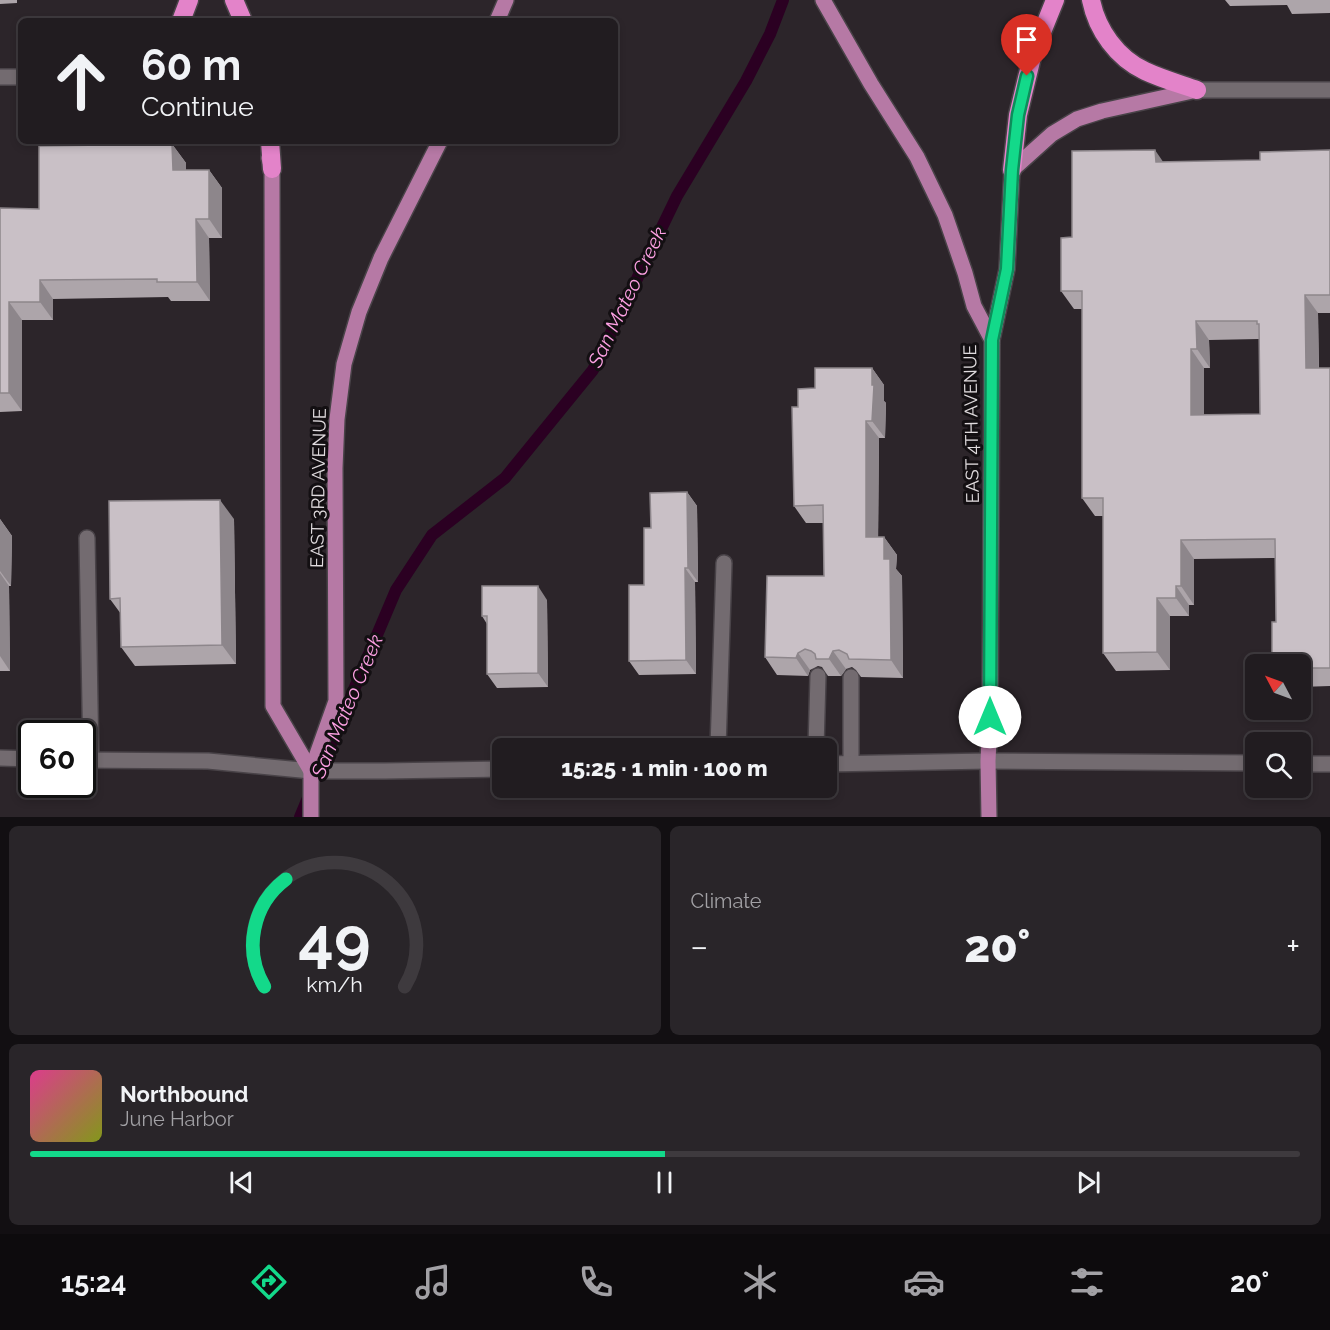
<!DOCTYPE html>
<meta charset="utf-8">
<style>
:root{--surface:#211c20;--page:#292529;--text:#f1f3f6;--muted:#a2a1a5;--line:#3e3a3e;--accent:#13d98a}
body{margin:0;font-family:Raleway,sans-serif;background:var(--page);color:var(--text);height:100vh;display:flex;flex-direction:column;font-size:22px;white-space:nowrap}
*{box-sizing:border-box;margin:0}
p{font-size:20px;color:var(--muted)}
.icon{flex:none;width:33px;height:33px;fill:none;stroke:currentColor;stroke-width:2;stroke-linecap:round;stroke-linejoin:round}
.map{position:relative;height:817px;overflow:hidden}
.panel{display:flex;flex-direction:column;gap:9px;padding:9px;background:#120f12;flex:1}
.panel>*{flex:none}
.banner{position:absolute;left:18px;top:18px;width:600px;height:126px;border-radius:9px;box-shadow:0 3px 9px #0003,0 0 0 2px var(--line);background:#211c20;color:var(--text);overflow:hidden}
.needle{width:39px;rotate:311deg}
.tools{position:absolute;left:1245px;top:654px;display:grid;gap:12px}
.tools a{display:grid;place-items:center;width:66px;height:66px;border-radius:9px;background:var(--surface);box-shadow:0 3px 9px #0003,0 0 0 2px var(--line);font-size:30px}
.speed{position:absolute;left:18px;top:720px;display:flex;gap:12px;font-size:30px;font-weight:700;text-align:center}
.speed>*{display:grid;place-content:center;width:78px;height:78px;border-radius:50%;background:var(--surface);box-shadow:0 3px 9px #0003,0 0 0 2px var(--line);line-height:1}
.speed .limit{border:3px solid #111;border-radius:9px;background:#fff;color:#111}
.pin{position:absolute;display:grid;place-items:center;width:51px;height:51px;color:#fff;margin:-62px -26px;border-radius:50% 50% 50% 0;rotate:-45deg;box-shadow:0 0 6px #0007}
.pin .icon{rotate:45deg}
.me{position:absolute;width:66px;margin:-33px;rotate:0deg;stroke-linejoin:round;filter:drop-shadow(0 0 4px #0008)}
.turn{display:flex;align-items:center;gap:21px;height:126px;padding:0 24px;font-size:27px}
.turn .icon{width:78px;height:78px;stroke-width:2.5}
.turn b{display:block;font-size:42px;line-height:51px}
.big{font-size:45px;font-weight:800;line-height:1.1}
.panel .tile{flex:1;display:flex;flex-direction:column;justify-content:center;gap:9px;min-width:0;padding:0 21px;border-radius:9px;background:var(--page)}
.panel .dial{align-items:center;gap:0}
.dial svg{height:156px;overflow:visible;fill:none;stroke:var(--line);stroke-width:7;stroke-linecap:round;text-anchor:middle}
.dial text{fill:var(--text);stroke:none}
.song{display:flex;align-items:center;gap:18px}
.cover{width:72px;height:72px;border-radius:9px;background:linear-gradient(135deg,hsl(330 70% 55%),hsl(70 70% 35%))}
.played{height:6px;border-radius:3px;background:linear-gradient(90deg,var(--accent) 50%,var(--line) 50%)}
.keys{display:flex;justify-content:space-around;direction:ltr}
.heat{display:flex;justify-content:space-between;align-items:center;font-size:33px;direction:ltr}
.panel .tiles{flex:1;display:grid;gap:9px;grid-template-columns:1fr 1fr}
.tile:last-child{grid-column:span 2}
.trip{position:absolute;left:492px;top:738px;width:345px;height:60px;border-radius:9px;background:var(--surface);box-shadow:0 3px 9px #0003,0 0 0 2px var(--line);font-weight:800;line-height:60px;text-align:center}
.tabs{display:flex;height:96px;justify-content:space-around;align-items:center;background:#0d0b0d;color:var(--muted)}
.tabs .icon{width:42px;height:42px}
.tabs .current{color:var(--accent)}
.tabs b{font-size:27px;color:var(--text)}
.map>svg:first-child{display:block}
</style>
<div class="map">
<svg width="1330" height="817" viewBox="0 0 1330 817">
<rect width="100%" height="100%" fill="#2c252a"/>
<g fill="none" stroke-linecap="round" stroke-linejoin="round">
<g stroke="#2b0022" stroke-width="12">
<polyline points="317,777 396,590 432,535 505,478 593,370 677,196 746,81 770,34 783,0"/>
<polyline points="300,817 310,793"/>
</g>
<g stroke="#494348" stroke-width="18">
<g id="service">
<polyline points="87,538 91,760"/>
<polyline points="851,677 851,763"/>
<polyline points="718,748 724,563"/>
<polyline points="816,748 818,676"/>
</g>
</g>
<g stroke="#494348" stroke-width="18">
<g id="minor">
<polyline points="0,77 21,77"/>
<polyline points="1197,90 1330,90"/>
<polyline points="988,761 1256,763"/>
<polyline points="1300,764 1330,764"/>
</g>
</g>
<g stroke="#494348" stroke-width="18">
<g id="tertiary">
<polyline points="0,758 32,759"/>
<polyline points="82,760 208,761 311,771 385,771 502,769"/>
<polyline points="826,764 988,761"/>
</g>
</g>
<g stroke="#494348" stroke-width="18">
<g id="primary">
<polyline points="823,0 871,84 917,157 945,215 965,273 974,306 992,340 990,717 988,761 989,817"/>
<polyline points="497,21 506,0"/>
<polyline points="269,158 272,169 273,706 311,771"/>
<polyline points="992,340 1007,269 1012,170 1052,134 1077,119 1102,111 1197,90"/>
<polyline points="311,817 311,771 336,701 335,468 337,419 344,364 359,312 381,258 440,141"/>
</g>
</g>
<g stroke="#494348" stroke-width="21">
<g id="motorway">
<polyline points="234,0 243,21"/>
<path d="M 1091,0 C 1097,30 1117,58 1145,71 C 1162,79 1180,84 1197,90"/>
<polyline points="181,21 189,0"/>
<polyline points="270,141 272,169"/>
<polyline points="1012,170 1018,115 1032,57 1055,0"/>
</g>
</g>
<use href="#service" stroke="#736b70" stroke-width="15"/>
<use href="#minor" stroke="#736b70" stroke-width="15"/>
<use href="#tertiary" stroke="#736b70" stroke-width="15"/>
<use href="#primary" stroke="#b679a5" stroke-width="15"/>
<use href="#motorway" stroke="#e383c9" stroke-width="18"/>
</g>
<g fill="#ada5aa" fill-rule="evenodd">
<polygon points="0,0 17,0 17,3 0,4"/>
<polygon points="1225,0 1330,0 1330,13 1292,14 1287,5 1230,6"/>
<polygon points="172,144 186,163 186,170 209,170 222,188 222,238 209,238 210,301 171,301 168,297 53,299 53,320 22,320 22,411 0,412 0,208 39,209"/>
<path d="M 1330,150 L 1330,313 L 1318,313 L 1319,368 L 1330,368 L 1330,686 L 1300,687 L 1300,664 L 1276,622 L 1275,558 L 1194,559 L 1194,605 L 1189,605 L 1189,616 L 1170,616 L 1170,670 L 1116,671 L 1103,653 L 1103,516 L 1095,516 L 1082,498 L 1082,309 L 1074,309 L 1061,291 L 1072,237 L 1164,162 L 1260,160 ZM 1259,339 L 1260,414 L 1204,415 L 1204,368 L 1210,368 L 1209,340 Z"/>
<polygon points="872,368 884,385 884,401 886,403 885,438 879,438 878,537 884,537 897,555 896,569 902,576 903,678 861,677 856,670 852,667 846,669 841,676 828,676 822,667 818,666 810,670 808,676 777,675 765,657 824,576 823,523 806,523 794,506 798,407 815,388"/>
<polygon points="687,492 697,506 698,582 695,582 696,674 639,675 629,661 644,585"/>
<polygon points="0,519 12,536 11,586 9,586 10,671 0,671"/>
<polygon points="234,519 236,664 135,666 121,647 121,614 110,599"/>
<polygon points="547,600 548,687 497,688 487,674 487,624 482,616"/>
</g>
<g fill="#8d868b">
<polygon points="172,144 186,163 186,189 173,170"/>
<polygon points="1155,150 1168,169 1156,162"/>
<polygon points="209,170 222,188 222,238 209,219"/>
<polygon points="196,219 209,238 210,301 197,282"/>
<polygon points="40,280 53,299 53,320 40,302"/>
<polygon points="1305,295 1318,313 1319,386 1306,368"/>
<polygon points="9,302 22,320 22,411 9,393"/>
<polygon points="1196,321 1209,340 1210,368 1197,349"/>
<polygon points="1191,349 1204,368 1204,433 1191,415"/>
<polygon points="872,368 884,385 884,401 886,403 885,438 872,421"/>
<polygon points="866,421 879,438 878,555 866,537"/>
<polygon points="687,492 697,506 698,582 688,568"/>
<polygon points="220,500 234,519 236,664 222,645"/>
<polygon points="0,519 12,536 11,586 0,571"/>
<polygon points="884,537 897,555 896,569 902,576 903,678 891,660 884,559"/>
<polygon points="1181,540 1194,559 1194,605 1181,586"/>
<polygon points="685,568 695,582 696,674 686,660"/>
<polygon points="0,573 9,586 10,671 0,656"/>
<polygon points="538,586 547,600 548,687 538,673"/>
<polygon points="1176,586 1189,605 1189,616 1176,598"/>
<polygon points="1157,598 1170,616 1170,670 1157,652"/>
<polygon points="833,651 846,669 841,676 829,659"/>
<polygon points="798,653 810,670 808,676 796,658"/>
</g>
<g fill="#c9c0c6" stroke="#8d868b" stroke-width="1.5" fill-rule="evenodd">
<polygon points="172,144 173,170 209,170 209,219 196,219 197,282 157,282 157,279 40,280 40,302 9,302 9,393 0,393 0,208 39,209 39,146"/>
<path d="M 1155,150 L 1156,162 L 1260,160 L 1260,152 L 1330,150 L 1330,295 L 1305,295 L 1306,368 L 1330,368 L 1330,668 L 1300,668 L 1300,664 L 1272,664 L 1272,622 L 1276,622 L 1275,539 L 1181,540 L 1181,586 L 1176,586 L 1176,598 L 1157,598 L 1157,652 L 1103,653 L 1103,498 L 1082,498 L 1082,291 L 1061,291 L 1061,238 L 1072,237 L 1072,151 ZM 1196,321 L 1257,321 L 1257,324 L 1259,324 L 1260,414 L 1191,415 L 1191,349 L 1197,349 Z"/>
<polygon points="815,368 872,368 872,385 874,385 872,421 866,421 866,537 884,537 884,559 890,559 891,660 849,659 847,654 839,650 833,651 829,659 816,659 815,654 811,651 805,649 798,653 796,658 765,657 767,576 824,576 823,505 794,506 792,407 798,407 798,389 815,388"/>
<polygon points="687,492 688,568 685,568 686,660 629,661 629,585 644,585 644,528 651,528 650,493"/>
<polygon points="220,500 222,645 121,647 120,598 110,599 109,501"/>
<polygon points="482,586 538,586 538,673 487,674 487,616 482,616"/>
</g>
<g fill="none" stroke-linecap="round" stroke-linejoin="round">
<g stroke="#0c8d5a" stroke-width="15">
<polyline id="route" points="990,717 992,340 1007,269 1012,170 1018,115 1027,76"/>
</g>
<use href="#route" stroke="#13d98a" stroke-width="10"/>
</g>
<g text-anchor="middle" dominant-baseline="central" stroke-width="6" stroke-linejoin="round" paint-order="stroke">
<g font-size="18" fill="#e0dbde" stroke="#130f12">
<text transform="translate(971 424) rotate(-91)">EAST 4TH AVENUE</text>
<text transform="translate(318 488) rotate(-89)">EAST 3RD AVENUE</text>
</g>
<g font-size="20" font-style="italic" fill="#fda0e3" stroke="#130f12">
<text transform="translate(627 297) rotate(-64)">San Mateo Creek</text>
<text transform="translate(347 706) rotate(-67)">San Mateo Creek</text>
</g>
</g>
</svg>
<div class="tools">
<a><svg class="needle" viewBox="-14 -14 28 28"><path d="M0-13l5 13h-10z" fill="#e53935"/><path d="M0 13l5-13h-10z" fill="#a2a1a5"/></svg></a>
<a><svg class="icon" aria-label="search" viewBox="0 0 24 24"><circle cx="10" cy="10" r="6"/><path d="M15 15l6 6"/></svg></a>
</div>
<div class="speed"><div class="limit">60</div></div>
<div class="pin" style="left:1027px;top:76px;background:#d93025"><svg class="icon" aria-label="arrive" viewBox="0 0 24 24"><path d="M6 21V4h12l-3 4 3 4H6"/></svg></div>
<svg class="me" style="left:990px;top:717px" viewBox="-20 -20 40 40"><circle r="19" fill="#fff"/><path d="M0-13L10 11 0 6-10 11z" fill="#13d98a"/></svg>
<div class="trip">15:25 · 1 min · 100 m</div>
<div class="banner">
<div class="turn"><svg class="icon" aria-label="ahead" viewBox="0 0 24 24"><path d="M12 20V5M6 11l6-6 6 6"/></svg><div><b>60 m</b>Continue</div></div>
</div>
</div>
<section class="panel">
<div class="tiles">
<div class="tile dial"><svg viewBox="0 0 100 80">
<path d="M14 69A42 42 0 1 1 86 69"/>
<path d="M14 69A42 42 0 0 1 25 14" stroke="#13d98a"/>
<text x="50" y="56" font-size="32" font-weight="700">49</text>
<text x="50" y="72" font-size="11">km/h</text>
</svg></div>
<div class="tile"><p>Climate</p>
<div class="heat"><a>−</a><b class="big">20°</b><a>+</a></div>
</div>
<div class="tile">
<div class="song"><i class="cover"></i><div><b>Northbound</b><p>June Harbor</p></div></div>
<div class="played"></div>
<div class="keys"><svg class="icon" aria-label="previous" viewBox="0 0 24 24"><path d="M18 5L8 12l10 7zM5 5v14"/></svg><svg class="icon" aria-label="pause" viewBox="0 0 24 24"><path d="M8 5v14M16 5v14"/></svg><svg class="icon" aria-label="next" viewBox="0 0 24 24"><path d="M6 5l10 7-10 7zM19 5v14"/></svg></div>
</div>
</div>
</section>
<nav class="tabs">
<b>15:24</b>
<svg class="icon current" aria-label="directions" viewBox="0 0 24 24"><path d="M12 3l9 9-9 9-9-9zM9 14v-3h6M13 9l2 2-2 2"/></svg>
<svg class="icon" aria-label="music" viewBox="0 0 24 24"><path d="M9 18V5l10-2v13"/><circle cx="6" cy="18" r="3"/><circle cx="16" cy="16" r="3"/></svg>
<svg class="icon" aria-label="phone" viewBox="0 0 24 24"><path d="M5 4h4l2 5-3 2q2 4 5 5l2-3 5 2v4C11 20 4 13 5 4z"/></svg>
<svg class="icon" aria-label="climate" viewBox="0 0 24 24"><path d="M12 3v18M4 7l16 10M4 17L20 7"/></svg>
<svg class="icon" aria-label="car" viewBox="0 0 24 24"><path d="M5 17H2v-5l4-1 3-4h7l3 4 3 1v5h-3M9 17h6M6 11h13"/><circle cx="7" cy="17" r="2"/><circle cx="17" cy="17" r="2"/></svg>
<svg class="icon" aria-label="filters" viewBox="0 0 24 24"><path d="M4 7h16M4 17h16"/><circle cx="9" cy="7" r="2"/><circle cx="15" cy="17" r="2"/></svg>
<b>20°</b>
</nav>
